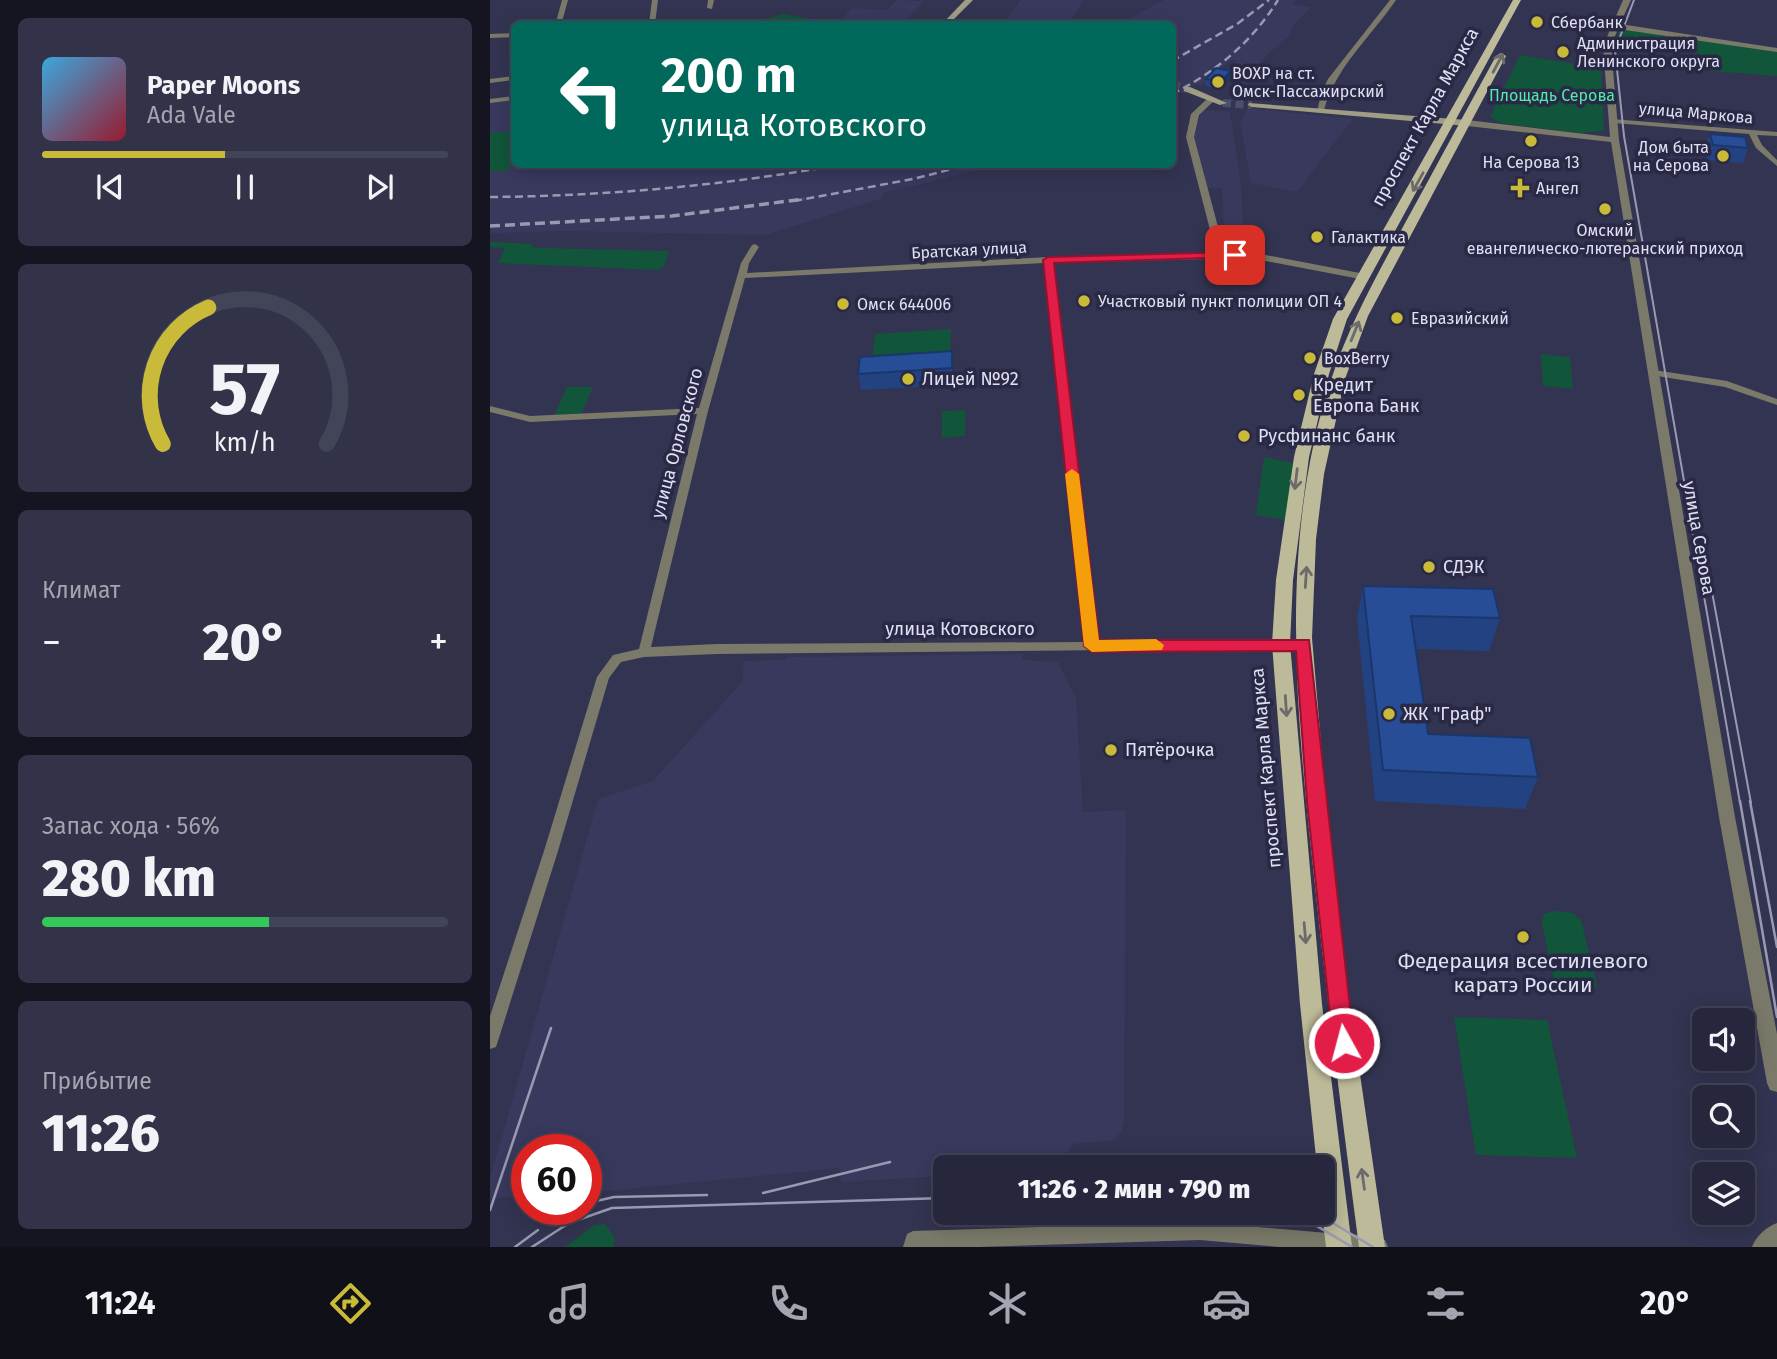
<!DOCTYPE html>
<html lang="ru">
<meta charset="utf-8">
<style>
:root{--surface:#26273d;--page:#323348;--text:#f1f3f6;--muted:#a4a5b0;--line:#424457;--accent:#caba3a}
body{margin:0;font-family:"Fira Sans",sans-serif;background:var(--page);color:var(--text);height:100vh;display:flex;flex-direction:column;font-size:26px;white-space:nowrap}
*{box-sizing:border-box;margin:0}
p{font-size:23px;color:var(--muted)}
.icon{flex:none;width:38px;height:38px;fill:none;stroke:currentColor;stroke-width:2;stroke-linecap:round;stroke-linejoin:round}
.map{position:relative;flex:1;overflow:hidden}
.side{display:flex;flex-direction:column;gap:18px;padding:18px;background:#151522;width:490px}
.side>*{flex:none}
.guide{position:absolute;left:21px;top:21px;width:665px;height:147px;border-radius:10px;box-shadow:0 4px 18px #0003,0 0 0 2px var(--line);background:#00695c;color:#fff;overflow:hidden}
.buttons{position:absolute;left:1202px;top:1008px;display:grid;gap:14px}
.buttons a{display:grid;place-items:center;width:63px;height:63px;border-radius:10px;background:var(--surface);box-shadow:0 4px 18px #0003,0 0 0 2px var(--line);font-size:35px}
.speed{position:absolute;left:21px;top:1134px;display:flex;gap:14px;font-size:35px;font-weight:700;text-align:center}
.speed>*{display:grid;place-content:center;width:91px;height:91px;border-radius:50%;background:var(--surface);box-shadow:0 4px 18px #0003,0 0 0 2px var(--line);line-height:1}
.speed .limit{border:10px solid #d22;background:#fff;color:#111}
.pin{position:absolute;display:grid;place-items:center;width:60px;height:60px;color:#fff;margin:-30px;border-radius:14px;box-shadow:0 4px 10px #0006}
.me{position:absolute;width:77px;margin:-38px;rotate:353deg;stroke-linejoin:round;filter:drop-shadow(0 0 5px #0008)}
.turn{display:flex;align-items:center;gap:24px;height:147px;padding:0 35px;font-size:32px}
.turn .icon{width:91px;height:91px;stroke-width:2.5}
.turn b{display:block;font-size:49px;line-height:60px}
.big{font-size:52px;font-weight:800;line-height:1.1}
.side .card{flex:1;display:flex;flex-direction:column;justify-content:center;gap:10px;min-width:0;padding:0 24px;border-radius:10px;background:var(--page)}
.side .dial{align-items:center;gap:0}
.dial svg{height:182px;overflow:visible;fill:none;stroke:var(--line);stroke-width:7;stroke-linecap:round;text-anchor:middle}
.dial text{fill:var(--text);stroke:none}
.song{display:flex;align-items:center;gap:21px}
.cover{width:84px;height:84px;border-radius:10px;background:linear-gradient(135deg,hsl(200 70% 55%),hsl(350 70% 35%))}
.played{height:7px;border-radius:4px;background:linear-gradient(90deg,var(--accent) 45%,var(--line) 45%)}
.keys{display:flex;justify-content:space-around;direction:ltr}
.heat{display:flex;justify-content:space-between;align-items:center;font-size:38px;direction:ltr}
.charge{height:10px;border-radius:5px;background:linear-gradient(90deg,#34c759 56%,var(--line) 0)}
.trip{position:absolute;left:443px;top:1155px;width:402px;height:70px;border-radius:10px;background:var(--surface);box-shadow:0 4px 18px #0003,0 0 0 2px var(--line);font-weight:800;line-height:70px;text-align:center}
.tab-bar{display:flex;height:112px;justify-content:space-around;align-items:center;background:#0f1018;color:var(--muted)}
.tab-bar .icon{width:49px;height:49px}
.tab-bar .on{color:var(--accent)}
.tab-bar b{font-size:32px;color:var(--text)}
main{display:flex;flex:1;min-height:0}
.map>svg:first-child{display:block}
</style>
<main>
<section class="side">
<div class="card">
<div class="song"><i class="cover"></i><div><b>Paper Moons</b><p>Ada Vale</p></div></div>
<div class="played"></div>
<div class="keys"><svg class="icon" aria-label="previous" viewBox="0 0 24 24"><path d="M18 5L8 12l10 7zM5 5v14"/></svg><svg class="icon" aria-label="pause" viewBox="0 0 24 24"><path d="M8 5v14M16 5v14"/></svg><svg class="icon" aria-label="next" viewBox="0 0 24 24"><path d="M6 5l10 7-10 7zM19 5v14"/></svg></div>
</div>
<div class="card dial"><svg viewBox="0 0 100 80">
<path d="M14 69A42 42 0 1 1 86 69"/>
<path d="M14 69A42 42 0 0 1 34 9" stroke="#caba3a"/>
<text x="50" y="56" font-size="32" font-weight="700">57</text>
<text x="50" y="72" font-size="11">km/h</text>
</svg></div>
<div class="card"><p>Климат</p>
<div class="heat"><a>−</a><b class="big">20°</b><a>+</a></div>
</div>
<div class="card"><p>Запас хода · 56%</p><b class="big">280 km</b><div class="charge"></div></div>
<div class="card"><p>Прибытие</p><b class="big">11:26</b></div>
</section>
<div class="map">
<svg width="1287" height="1247" viewBox="0 0 1287 1247">
<rect width="100%" height="100%" fill="#333451"/>
<g fill="#38395d">
<polygon points="407,0 434,1 415,21 393,23 351,20 362,8 397,10"/>
<polygon points="531,0 594,0 579,24 515,21"/>
<polygon points="674,0 806,0 802,4 821,7 802,27 801,35 778,54 766,69 757,85 753,101 740,101 746,60 741,60 712,85 705,84 683,97 682,24 630,24"/>
<polygon points="24,99 24,164 509,165 393,193 390,199 276,235 76,231 0,233 0,102"/>
<polygon points="758,108 863,119 807,192 761,183 750,122"/>
<polygon points="712,110 740,111 751,184 754,248 735,247 732,188 716,188 703,134"/>
<polygon points="532,654 532,660 568,662 586,698 593,812 636,810 634,1121 631,1132 624,1140 583,1144 567,1167 455,1167 455,1176 351,1182 350,1168 96,1193 96,1150 37,1150 37,1195 0,1199 0,1179 108,799 163,781 252,682 254,661 295,660 296,657"/>
</g>
<g fill="#11563b">
<polygon points="293,14 328,20 382,23 299,24 266,21"/>
<polygon points="1130,28 1287,50 1287,76 1221,71 1213,65 1209,53 1124,48 1127,36 1139,36 1128,34"/>
<polygon points="1030,55 1111,68 1114,131 1090,133 1011,123 1000,117"/>
<polygon points="0,132 24,132 24,163 16,171 0,171"/>
<polygon points="0,242 43,244 42,247 50,248 179,251 174,266 169,270 8,263 15,248 0,247"/>
<polygon points="461,329 460,351 383,355 385,334"/>
<polygon points="1051,354 1080,357 1083,389 1053,386"/>
<polygon points="77,387 103,387 91,415 64,416"/>
<polygon points="475,410 475,436 452,438 452,411"/>
<polygon points="774,457 804,463 796,520 766,515"/>
<polygon points="1063,911 1083,913 1091,920 1106,982 1106,987 1100,993 1074,991 1065,984 1052,922 1054,914"/>
<polygon points="964,1017 1057,1020 1087,1158 986,1155"/>
<polygon points="115,1224 125,1238 123,1247 75,1247 104,1225"/>
</g>
<g fill="none" stroke-linecap="round" stroke-linejoin="round">
<g stroke="#4d4e69" stroke-width="8" stroke-dasharray="8 4.5" stroke-linecap="butt">
<polyline points="682,84 697,89"/>
<polyline points="733,103 762,105"/>
</g>
<g fill="#7b7969" fill-rule="evenodd">
<polygon points="72,0 78,0 72,22 69,24 66,22"/>
<polygon points="162,0 168,0 165,24 159,24"/>
<polygon points="218,0 224,0 222,9 217,8"/>
<path d="M 900,0 L 906,0 C 881,37 846,66 834,110 L 827,112 L 831,94 L 838,79 Z"/>
<polygon points="24,33 24,37 0,38 0,34"/>
<polygon points="24,76 24,80 0,83 0,79"/>
<polygon points="24,96 24,100 0,103 0,99"/>
<path d="M 718,98 L 725,100 L 709,115 L 704,137 L 735,253 L 760,252 L 875,274 L 879,277 L 875,280 L 760,258 L 563,263 L 608,642 L 813,640 L 817,642 L 819,645 L 817,648 L 227,654 L 154,657 L 131,662 L 119,678 L 68,851 L 8,1041 L 6,1047 L 0,1049 L 0,1016 L 54,851 L 107,677 L 123,655 L 149,649 L 207,414 L 40,422 L 0,412 L 0,406 L 40,416 L 209,408 L 251,263 L 262,245 L 265,244 L 269,247 L 259,263 L 257,273 L 558,257 L 726,253 L 696,137 L 701,114 ZM 554,263 L 595,642 L 227,644 L 161,647 L 218,411 L 255,278 Z"/>
<polygon points="1121,119 1287,132 1287,136 1267,135 1272,145 1287,160 1287,166 1266,148 1259,134 1124,123 1121,123"/>
<polygon points="1164,370 1237,381 1287,399 1287,405 1235,387 1161,375 1159,373"/>
<polygon points="710,1222 849,1234 855,1237 858,1243 856,1247 790,1247 710,1240 489,1247 413,1247 417,1234 423,1231"/>
</g>
<g fill="#7b7969" fill-rule="evenodd">
<polygon points="1133,0 1141,0 1130,24 1287,48 1287,52 1128,29 1121,46 1129,140 1245,817 1287,1034 1287,1092 1280,1090 1277,1083 1229,817 1121,142 977,126 973,123 977,120 1120,137 1113,46"/>
<path d="M 1287,1223 L 1287,1247 L 1262,1247 C 1266,1236 1276,1227 1287,1223 Z"/>
<polygon points="849,1233 888,1237 895,1240 898,1247 840,1247 839,1243 842,1236"/>
</g>
<g fill="#a09d85" fill-rule="evenodd">
<polygon points="475,0 483,0 459,24 452,24"/>
<polygon points="694,87 700,87 737,103 730,105 694,91"/>
<polygon points="759,103 977,120 981,123 977,126 762,107 758,105"/>
</g>
<g fill="#bdba99" fill-rule="evenodd">
<polygon points="1023,0 1031,0 857,319 839,374 819,457 803,580 800,644 832,1004 862,1247 836,1247 832,1213 833,1167 827,1167 810,1004 782,644 786,580 804,457 824,374 843,319"/>
<path d="M 1011,53 L 1016,56 L 878,316 L 855,379 L 834,474 L 826,539 L 822,638 L 836,801 L 860,1005 L 895,1247 L 869,1247 C 853,1124 837,1000 824,876 C 806,711 788,538 842,377 C 860,323 887,275 914,225 C 945,169 975,112 1006,56 Z"/>
</g>
<g stroke="#999ab1" stroke-width="2">
<polyline points="1144,0 1125,50 1134,136 1250,803"/>
<polyline points="1215,554 1261,803"/>
</g>
<g stroke="#999ab1" stroke-width="2.5">
<polyline points="1250,801 1287,1017"/>
<polyline points="1260,801 1287,947"/>
<polyline points="570,1164 575,1167"/>
<polyline points="273,1193 400,1162"/>
<polyline points="102,1202 124,1197 217,1195"/>
<polyline points="0,1210 61,1028"/>
<polyline points="805,1213 862,1247"/>
<polyline points="826,1213 883,1247"/>
<polyline points="25,1247 48,1230"/>
<polyline points="42,1247 79,1223 122,1208 455,1198"/>
</g>
<g stroke="#999ab1" stroke-width="2.5" stroke-dasharray="8 4.5" stroke-linecap="butt">
<polyline points="682,61 747,24 779,0"/>
<path d="M 682,94 C 726,72 762,42 788,0"/>
<path d="M 0,197 C 120,196 237,185 355,164"/>
<polyline points="304,201 423,179 482,164"/>
</g>
<polyline stroke="#999ab1" stroke-width="3.5" stroke-dasharray="10 5" stroke-linecap="butt" points="0,226 182,216 314,199"/>
</g>
<g fill="#224282">
<polygon points="741,71 741,78 730,89 715,86 716,79"/>
<polygon points="1220,134 1258,148 1253,163 1218,160 1214,149"/>
<polygon points="462,351 464,368 464,385 371,390 368,374"/>
<polygon points="873,586 1010,618 999,651 926,649 938,734 1048,777 1035,809 885,801 867,618"/>
</g>
<g fill="#1b366a">
<polygon points="741,71 741,78 730,89 731,81"/>
<polygon points="462,351 464,368 464,385 462,368"/>
</g>
<g fill="#274d97" stroke="#1b366a" stroke-width="2">
<polygon points="726,68 741,71 731,81 716,79"/>
<polygon points="1220,134 1255,137 1258,148 1223,145"/>
<polygon points="462,351 462,368 368,374 370,357"/>
<polygon points="873,586 1003,589 1010,618 921,616 938,734 1040,738 1048,777 893,770"/>
</g>
<defs><path id="oneway-shaft" d="M-6 0H5M1.5-3L5.5 0L1.5 3" fill="none" stroke-width="1.6" stroke-linecap="round" stroke-linejoin="round" transform="scale(1.75)"/></defs>
<g stroke="#6c6a6b">
<use href="#oneway-shaft" transform="translate(1008 63) rotate(-62)"/>
<use href="#oneway-shaft" transform="translate(928 182) rotate(119)"/>
<use href="#oneway-shaft" transform="translate(865 331) rotate(-68)"/>
<use href="#oneway-shaft" transform="translate(806 479) rotate(97)"/>
<use href="#oneway-shaft" transform="translate(816 577) rotate(-86)"/>
<use href="#oneway-shaft" transform="translate(796 706) rotate(86)"/>
<use href="#oneway-shaft" transform="translate(815 933) rotate(85)"/>
<use href="#oneway-shaft" transform="translate(873 1179) rotate(-98)"/>
</g>
<polygon fill="#e11d48" stroke="#92132f" stroke-width="2" points="745,252 751,255 749,257 564,263 609,640 819,640 864,1043 861,1050 854,1053 846,1050 843,1043 817,802 806,651 602,652 594,646 553,260 558,257"/>
<polygon fill="#f59e0b" points="582,469 589,474 609,640 666,639 674,645 672,650 602,652 594,646 575,474"/>
<g fill="#caba3a" stroke="#292946" stroke-width="2.5">
<circle cx="1047" cy="22" r="7"/>
<circle cx="1073" cy="52" r="7"/>
<circle cx="728" cy="82" r="7"/>
<circle cx="1041" cy="141" r="7"/>
<circle cx="1233" cy="156" r="7"/>
<path d="M1026.5 177.5h7v7h7v7h-7v7h-7v-7h-7v-7h7z"/>
<circle cx="1115" cy="209" r="7"/>
<circle cx="827" cy="237" r="7"/>
<circle cx="594" cy="301" r="7"/>
<circle cx="353" cy="304" r="7"/>
<circle cx="907" cy="318" r="7"/>
<circle cx="820" cy="358" r="7"/>
<circle cx="418" cy="379" r="7"/>
<circle cx="809" cy="395" r="7"/>
<circle cx="754" cy="436" r="7"/>
<circle cx="939" cy="567" r="7"/>
<circle cx="899" cy="714" r="7"/>
<circle cx="621" cy="750" r="7"/>
<circle cx="1033" cy="937" r="7"/>
</g>
<g text-anchor="middle" dominant-baseline="central" stroke-width="7" stroke-linejoin="round" paint-order="stroke">
<g font-size="16" fill="#dfe0f3" stroke="#292946" text-anchor="start">
<text x="1061" y="22">Сбербанк</text>
<text x="1087" y="43">Администрация<tspan x="1087" dy="18">Ленинского округа</tspan></text>
<text x="742" y="73">ВОХР на ст.<tspan x="742" dy="18">Омск-Пассажирский</tspan></text>
<text x="1219" y="147" text-anchor="end">Дом быта<tspan x="1219" dy="18">на Серова</tspan></text>
<text x="1041" y="162" text-anchor="middle">На Серова 13</text>
<text x="1046" y="188">Ангел</text>
<text x="1115" y="230" text-anchor="middle">Омский<tspan x="1115" dy="18">евангелическо-лютеранский приход</tspan></text>
<text x="841" y="237">Галактика</text>
<text x="608" y="301">Участковый пункт полиции ОП 4</text>
<text x="367" y="304">Омск 644006</text>
<text x="921" y="318">Евразийский</text>
<text x="834" y="358">BoxBerry</text>
</g>
<g font-size="16" fill="#52ebab" stroke="#292946">
<text x="1062" y="95">Площадь Серова</text>
</g>
<g font-size="16" fill="#dfe0f3" stroke="#292946">
<text transform="translate(1206 113) rotate(5)">улица Маркова</text>
<text transform="translate(479 250) rotate(-3)">Братская улица</text>
</g>
<g font-size="18" fill="#dfe0f3" stroke="#292946">
<text transform="translate(935 117) rotate(-61)">проспект Карла Маркса</text>
<text transform="translate(187 443) rotate(-75)">улица Орловского</text>
<text transform="translate(1209 538) rotate(80)">улица Серова</text>
<text x="470" y="629">улица Котовского</text>
<text transform="translate(776 768) rotate(-95)">проспект Карла Маркса</text>
</g>
<g font-size="18" fill="#dfe0f3" stroke="#292946" text-anchor="start">
<text x="432" y="379">Лицей №92</text>
<text x="823" y="385">Кредит<tspan x="823" dy="21">Европа Банк</tspan></text>
<text x="768" y="436">Русфинанс банк</text>
<text x="953" y="567">СДЭК</text>
<text x="913" y="714">ЖК "Граф"</text>
<text x="635" y="750">Пятёрочка</text>
</g>
<g font-size="21" fill="#dfe0f3" stroke="#292946">
<text x="1033" y="961">Федерация всестилевого<tspan x="1033" dy="24">каратэ России</tspan></text>
</g>
</g>
</svg>
<div class="buttons">
<a><svg class="icon" aria-label="sound" viewBox="0 0 24 24"><path d="M4 9h4l5-4v14l-5-4H4zM17 9q2 3 0 6"/></svg></a>
<a><svg class="icon" aria-label="search" viewBox="0 0 24 24"><circle cx="10" cy="10" r="6"/><path d="M15 15l6 6"/></svg></a>
<a><svg class="icon" aria-label="layers" viewBox="0 0 24 24"><path d="M12 4l9 5-9 5-9-5zM3 14l9 5 9-5"/></svg></a>
</div>
<div class="speed"><div class="limit">60</div></div>
<div class="pin" style="left:745px;top:255px;background:#d93025"><svg class="icon" aria-label="arrive" viewBox="0 0 24 24"><path d="M6 21V4h12l-3 4 3 4H6"/></svg></div>
<svg class="me" style="left:854px;top:1043px" viewBox="-20 -20 40 40"><circle r="17" fill="#e11d48" stroke="#fff" stroke-width="3"/><path d="M0-11L8 9 0 5-8 9z" fill="#fff"/></svg>
<div class="trip">11:26 · 2 мин · 790 m</div>
<div class="guide">
<div class="turn"><svg class="icon" aria-label="left" viewBox="0 0 24 24"><path d="M17 20v-9H6M10 6l-5 5 5 5"/></svg><div><b>200 m</b>улица Котовского</div></div>
</div>
</div>
</main>
<nav class="tab-bar">
<b>11:24</b>
<svg class="icon on" aria-label="directions" viewBox="0 0 24 24"><path d="M12 3l9 9-9 9-9-9zM9 14v-3h6M13 9l2 2-2 2"/></svg>
<svg class="icon" aria-label="music" viewBox="0 0 24 24"><path d="M9 18V5l10-2v13"/><circle cx="6" cy="18" r="3"/><circle cx="16" cy="16" r="3"/></svg>
<svg class="icon" aria-label="phone" viewBox="0 0 24 24"><path d="M5 4h4l2 5-3 2q2 4 5 5l2-3 5 2v4C11 20 4 13 5 4z"/></svg>
<svg class="icon" aria-label="climate" viewBox="0 0 24 24"><path d="M12 3v18M4 7l16 10M4 17L20 7"/></svg>
<svg class="icon" aria-label="car" viewBox="0 0 24 24"><path d="M5 17H2v-5l4-1 3-4h7l3 4 3 1v5h-3M9 17h6M6 11h13"/><circle cx="7" cy="17" r="2"/><circle cx="17" cy="17" r="2"/></svg>
<svg class="icon" aria-label="filters" viewBox="0 0 24 24"><path d="M4 7h16M4 17h16"/><circle cx="9" cy="7" r="2"/><circle cx="15" cy="17" r="2"/></svg>
<b>20°</b>
</nav>
